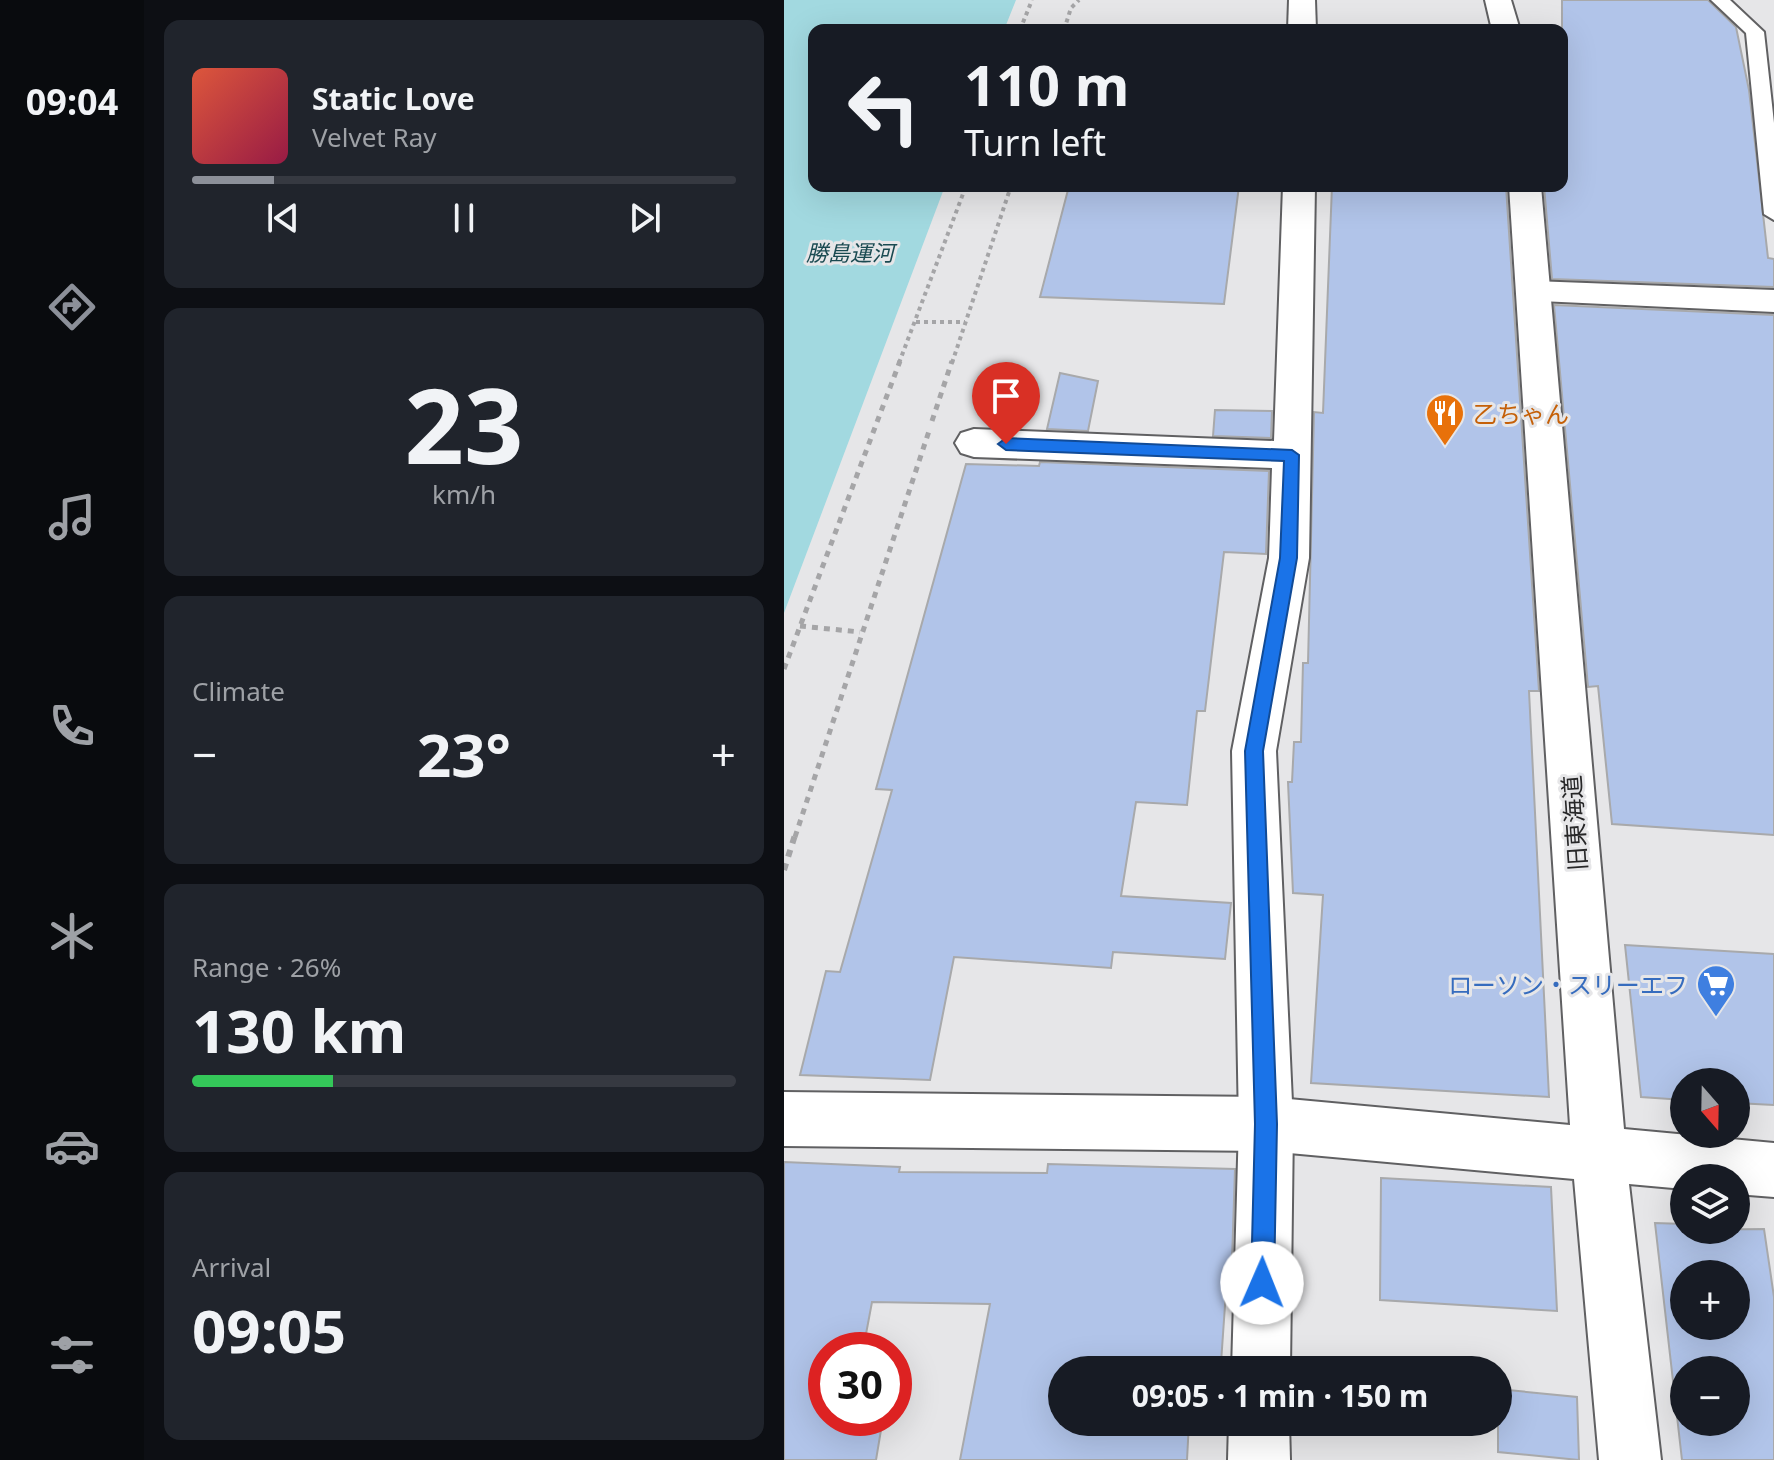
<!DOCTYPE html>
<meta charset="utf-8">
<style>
:root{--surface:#171b24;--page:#20242c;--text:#f1f3f6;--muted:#9ea1a6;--line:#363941;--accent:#8c9099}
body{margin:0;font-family:"Noto Sans","Noto Sans JP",sans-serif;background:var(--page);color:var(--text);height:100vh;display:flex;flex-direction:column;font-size:30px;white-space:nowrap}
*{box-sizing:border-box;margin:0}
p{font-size:26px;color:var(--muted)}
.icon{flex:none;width:44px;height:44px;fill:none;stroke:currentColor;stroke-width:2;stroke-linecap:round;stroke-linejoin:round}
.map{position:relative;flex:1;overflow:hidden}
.side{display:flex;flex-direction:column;gap:20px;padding:20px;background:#0d0f14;width:640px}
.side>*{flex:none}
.guide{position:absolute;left:24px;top:24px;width:760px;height:168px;border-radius:16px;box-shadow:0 8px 32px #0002;background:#171b24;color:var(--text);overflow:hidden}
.needle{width:52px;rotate:160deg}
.buttons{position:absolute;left:886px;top:1068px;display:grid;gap:16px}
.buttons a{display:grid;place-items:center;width:80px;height:80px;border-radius:50%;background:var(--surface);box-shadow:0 8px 32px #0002;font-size:40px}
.speed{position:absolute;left:24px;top:1332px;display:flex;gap:16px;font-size:40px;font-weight:700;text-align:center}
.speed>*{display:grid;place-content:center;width:104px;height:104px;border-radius:50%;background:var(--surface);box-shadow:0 8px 32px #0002;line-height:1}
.speed .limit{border:12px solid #d22;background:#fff;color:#111}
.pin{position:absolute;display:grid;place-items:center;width:68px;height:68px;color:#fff;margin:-82px -34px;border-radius:50% 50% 50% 0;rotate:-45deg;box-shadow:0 0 8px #0007}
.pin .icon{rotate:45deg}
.me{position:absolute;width:88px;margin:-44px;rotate:1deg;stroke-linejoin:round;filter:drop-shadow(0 0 6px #0008)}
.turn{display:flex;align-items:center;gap:28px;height:168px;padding:0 24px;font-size:36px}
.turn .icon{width:104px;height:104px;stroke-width:2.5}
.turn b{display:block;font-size:56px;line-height:68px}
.big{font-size:60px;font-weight:700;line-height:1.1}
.side .card{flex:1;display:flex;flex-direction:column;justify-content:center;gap:12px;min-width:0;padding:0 28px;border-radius:16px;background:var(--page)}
.side .dial{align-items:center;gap:0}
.dial b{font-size:104px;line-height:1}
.song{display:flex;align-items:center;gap:24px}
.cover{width:96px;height:96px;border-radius:12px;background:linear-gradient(135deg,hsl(10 70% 55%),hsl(340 70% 35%))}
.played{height:8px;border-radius:4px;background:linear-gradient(90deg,var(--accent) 15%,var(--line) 15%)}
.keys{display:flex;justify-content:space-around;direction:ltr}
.heat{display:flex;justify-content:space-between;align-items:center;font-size:44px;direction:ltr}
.charge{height:12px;border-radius:6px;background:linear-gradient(90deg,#34c759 26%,var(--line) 0)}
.trip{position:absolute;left:264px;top:1356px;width:464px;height:80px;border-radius:40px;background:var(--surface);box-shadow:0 8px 32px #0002;font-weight:700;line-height:80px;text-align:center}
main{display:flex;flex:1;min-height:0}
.tab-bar{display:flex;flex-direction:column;width:144px;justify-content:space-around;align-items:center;background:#090b0e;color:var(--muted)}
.tab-bar .icon{width:56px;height:56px}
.tab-bar .selected{color:var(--accent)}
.tab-bar b{font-size:36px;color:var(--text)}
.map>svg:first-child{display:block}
</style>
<main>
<nav class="tab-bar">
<b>09:04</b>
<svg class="icon selected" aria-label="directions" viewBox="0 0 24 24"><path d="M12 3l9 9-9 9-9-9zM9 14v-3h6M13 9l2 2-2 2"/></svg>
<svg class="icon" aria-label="music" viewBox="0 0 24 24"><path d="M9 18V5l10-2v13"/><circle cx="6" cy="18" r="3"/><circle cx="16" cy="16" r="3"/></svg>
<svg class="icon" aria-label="phone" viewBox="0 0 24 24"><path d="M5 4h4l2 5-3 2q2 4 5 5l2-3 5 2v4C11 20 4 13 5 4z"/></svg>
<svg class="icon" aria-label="climate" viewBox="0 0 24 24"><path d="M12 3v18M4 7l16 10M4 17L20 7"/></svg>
<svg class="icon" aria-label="car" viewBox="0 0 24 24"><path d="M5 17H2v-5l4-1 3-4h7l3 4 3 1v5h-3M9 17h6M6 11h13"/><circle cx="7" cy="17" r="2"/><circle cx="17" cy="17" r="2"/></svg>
<svg class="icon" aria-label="filters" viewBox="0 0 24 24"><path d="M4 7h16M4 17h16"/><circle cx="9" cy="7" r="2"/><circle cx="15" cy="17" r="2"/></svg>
</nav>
<section class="side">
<div class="card">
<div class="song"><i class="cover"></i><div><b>Static Love</b><p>Velvet Ray</p></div></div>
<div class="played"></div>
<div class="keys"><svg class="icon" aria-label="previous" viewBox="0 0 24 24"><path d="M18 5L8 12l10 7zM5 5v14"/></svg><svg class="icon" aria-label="pause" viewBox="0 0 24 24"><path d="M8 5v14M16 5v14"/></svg><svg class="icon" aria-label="next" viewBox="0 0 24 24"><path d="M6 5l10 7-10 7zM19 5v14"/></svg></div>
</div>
<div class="card dial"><b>23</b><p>km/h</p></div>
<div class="card"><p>Climate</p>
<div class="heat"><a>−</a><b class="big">23°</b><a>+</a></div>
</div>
<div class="card"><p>Range · 26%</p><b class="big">130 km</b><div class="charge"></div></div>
<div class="card"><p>Arrival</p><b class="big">09:05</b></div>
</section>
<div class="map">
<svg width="990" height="1460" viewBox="0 0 990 1460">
<rect width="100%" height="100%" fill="#e6e6e8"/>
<polygon fill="#a2d9e0" points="0,0 232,0 220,30 30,30 30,186 161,186 0,613"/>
<g fill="#b1c4e9" stroke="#a8a9ab" stroke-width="2" fill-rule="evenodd">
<polygon points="778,0 924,0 952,27 965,90 984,258 990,259 990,287 768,279 760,186 778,186"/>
<polygon points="285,186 455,186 440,304 256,297"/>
<polygon points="548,186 722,186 755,691 745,691 765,1097 527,1083 539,895 509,893 504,782 508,782 510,742 517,742 519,663 524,663 530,412 539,413"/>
<polygon points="770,305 990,315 990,835 828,824 814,686 804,687"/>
<polygon points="276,373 314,381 304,431 263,429"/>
<polygon points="431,410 488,411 487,438 429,436"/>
<polygon points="256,462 485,471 482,554 440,552 421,711 413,711 403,805 352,802 337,896 447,903 441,959 329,952 327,968 170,957 146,1080 16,1075 42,971 56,972 108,790 92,789 182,464 255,466"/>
<polygon points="841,945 990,954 990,1105 952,1103 952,1082 900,1082 900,1100 857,1097"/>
<polygon points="0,1162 116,1167 115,1172 263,1173 264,1164 451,1169 447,1291 442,1291 437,1363 408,1362 408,1370 278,1370 278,1422 405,1422 403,1460 176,1460 206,1304 88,1302 79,1350 42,1350 42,1418 99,1418 92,1460 0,1460"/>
<polygon points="597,1178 767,1187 773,1311 596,1300"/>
<path d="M 871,1223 L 900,1224 L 900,1230 L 980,1229 L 990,1297 L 990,1460 L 898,1460 ZM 900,1274 L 952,1274 L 952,1326 L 900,1326 ZM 900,1370 L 952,1370 L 952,1422 L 900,1422 Z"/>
<polygon points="714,1389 793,1397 795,1460 714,1452"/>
</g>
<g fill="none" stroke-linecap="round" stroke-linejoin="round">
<g stroke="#606062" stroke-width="4">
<polygon id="service" points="927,0 946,0 980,32 990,123 990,220 980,214 962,33"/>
</g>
<g stroke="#606062" stroke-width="4">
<g id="minor">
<polygon points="505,0 531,0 532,30 504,30"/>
<polygon points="499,186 531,186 525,558 492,751 509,1124 506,1370 448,1370 455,1124 448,751 485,558 488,468 190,457 177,453 171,443 177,433 190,429 490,441"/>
<polygon points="749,281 990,290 990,312 737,300 732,292 737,284"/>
<polygon points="445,1422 505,1422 506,1460 444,1460"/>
</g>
</g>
<g stroke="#606062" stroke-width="4">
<g id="tertiary">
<polygon points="701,0 727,0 736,30 708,30"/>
<polygon points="725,186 757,186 840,1129 990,1143 990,1197 952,1194 952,1178 900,1178 900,1189 845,1184 877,1460 815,1460 790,1179 482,1151 0,1146 0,1092 482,1097 786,1125"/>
</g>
</g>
<g stroke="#a5a5a7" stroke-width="4" stroke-dasharray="4 4" stroke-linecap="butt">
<polyline points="236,30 248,0"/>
<polyline points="280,30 287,8 295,0"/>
<polyline points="132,322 181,322"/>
<polyline points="115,363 182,186"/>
<polyline points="168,363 227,186"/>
</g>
<g stroke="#a5a5a7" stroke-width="5" stroke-dasharray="6 6" stroke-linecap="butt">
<polyline points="148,421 168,361"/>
<polyline points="16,626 76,632"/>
<polyline points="0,669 116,361"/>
<polyline points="11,837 145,431"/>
</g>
<polyline stroke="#a5a5a7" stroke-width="6" stroke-dasharray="7 7" stroke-linecap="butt" points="0,870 11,835"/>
<use href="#service" fill="#fff" fill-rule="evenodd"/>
<use href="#minor" fill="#fff" fill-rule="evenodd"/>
<use href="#tertiary" fill="#fff" fill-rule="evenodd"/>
</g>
<polygon fill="#1a73e8" stroke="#114b97" stroke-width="2" points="222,438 508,450 515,455 513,558 479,751 493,1124 490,1283 487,1292 478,1295 470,1292 467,1283 471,1124 461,751 496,558 500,461 222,450 214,444"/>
<defs>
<g id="restaurant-pin" transform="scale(2)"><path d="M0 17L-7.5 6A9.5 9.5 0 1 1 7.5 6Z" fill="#e8710a" stroke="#e6e6e8"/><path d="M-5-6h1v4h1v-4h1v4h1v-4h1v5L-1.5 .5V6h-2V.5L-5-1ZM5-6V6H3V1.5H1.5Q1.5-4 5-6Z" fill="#fff"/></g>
<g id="supermarket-pin" transform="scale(2)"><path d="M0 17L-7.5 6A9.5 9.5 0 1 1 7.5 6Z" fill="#3f7fe0" stroke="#e6e6e8"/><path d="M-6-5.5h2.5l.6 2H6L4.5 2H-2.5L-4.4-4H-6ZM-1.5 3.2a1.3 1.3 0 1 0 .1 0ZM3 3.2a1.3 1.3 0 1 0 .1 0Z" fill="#fff"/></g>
</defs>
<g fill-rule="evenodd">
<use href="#restaurant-pin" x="661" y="413"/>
<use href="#supermarket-pin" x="932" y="984"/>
</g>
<g text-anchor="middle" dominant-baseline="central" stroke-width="6" stroke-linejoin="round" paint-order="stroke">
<g font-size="22" font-style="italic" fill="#1a4a51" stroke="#e6e6e8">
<text x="66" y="252">勝島運河</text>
</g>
<g font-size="24" fill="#c56008" stroke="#e6e6e8" text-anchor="start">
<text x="689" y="413">乙ちゃん</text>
</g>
<g font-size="24" fill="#272728" stroke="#e6e6e8">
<text transform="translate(790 823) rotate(-94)">旧東海道</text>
</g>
<g font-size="24" fill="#366cbe" stroke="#e6e6e8" text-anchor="end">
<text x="904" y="984">ローソン・スリーエフ</text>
</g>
</g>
</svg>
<div class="buttons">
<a><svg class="needle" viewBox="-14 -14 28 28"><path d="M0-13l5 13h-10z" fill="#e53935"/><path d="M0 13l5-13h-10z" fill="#9ea1a6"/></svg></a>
<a><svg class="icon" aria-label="layers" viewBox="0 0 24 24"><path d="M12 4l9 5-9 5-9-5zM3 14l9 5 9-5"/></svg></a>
<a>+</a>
<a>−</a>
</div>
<div class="speed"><div class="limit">30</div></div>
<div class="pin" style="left:222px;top:444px;background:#d93025"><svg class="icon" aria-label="arrive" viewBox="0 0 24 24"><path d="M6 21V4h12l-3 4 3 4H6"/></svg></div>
<svg class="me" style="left:478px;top:1283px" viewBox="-20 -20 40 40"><circle r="19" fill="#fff"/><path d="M0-13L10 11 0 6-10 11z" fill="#1a73e8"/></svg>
<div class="trip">09:05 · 1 min · 150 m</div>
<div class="guide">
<div class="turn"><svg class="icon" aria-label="left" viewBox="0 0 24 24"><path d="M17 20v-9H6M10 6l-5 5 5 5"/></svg><div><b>110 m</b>Turn left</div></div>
</div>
</div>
</main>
